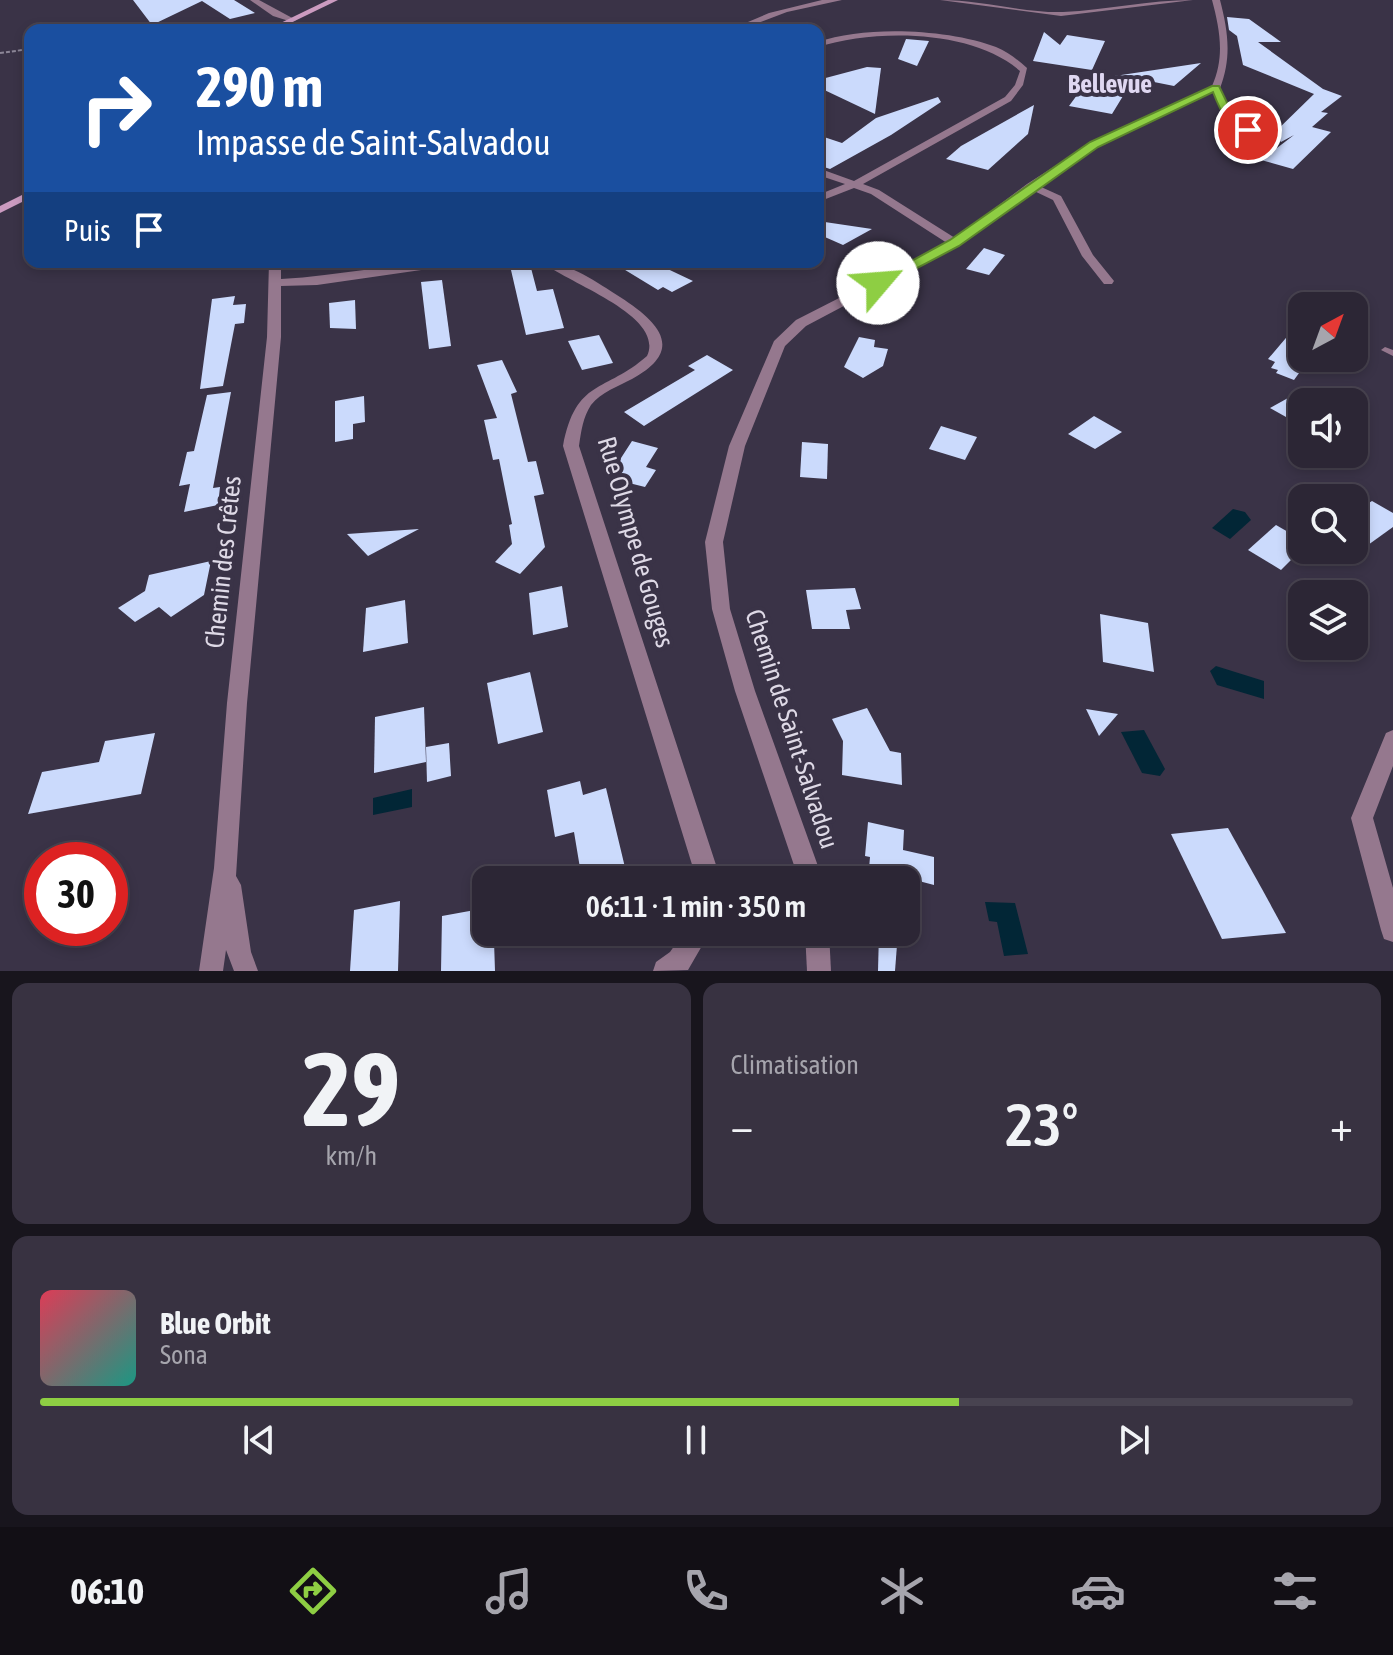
<!DOCTYPE html>
<html lang="fr">
<meta charset="utf-8">
<style>
:root{--surface:#2c2635;--page:#383241;--text:#f1f3f6;--muted:#a6a5ad;--line:#484350;--accent:#8ece43}
body{margin:0;font-family:"Asap Condensed",sans-serif;background:var(--page);color:var(--text);height:100vh;display:flex;flex-direction:column;font-size:30px;white-space:nowrap}
*{box-sizing:border-box;margin:0}
p{font-size:26px;color:var(--muted)}
.icon{flex:none;width:44px;height:44px;fill:none;stroke:currentColor;stroke-width:2;stroke-linecap:round;stroke-linejoin:round}
.map{position:relative;height:971px;overflow:hidden}
.details{display:flex;flex-direction:column;gap:12px;padding:12px;background:#18151d;flex:1}
.details>*{flex:none}
.banner{position:absolute;left:24px;top:24px;width:800px;height:244px;border-radius:16px;box-shadow:0 4px 12px #0003,0 0 0 2px var(--line);background:#1a4fa0;color:#fff;overflow:hidden}
.needle{width:52px;rotate:41deg}
.controls{position:absolute;left:1288px;top:292px;display:grid;gap:16px}
.controls a{display:grid;place-items:center;width:80px;height:80px;border-radius:16px;background:var(--surface);box-shadow:0 4px 12px #0003,0 0 0 2px var(--line);font-size:40px}
.speed{position:absolute;left:24px;top:842px;display:flex;gap:16px;font-size:40px;font-weight:700;text-align:center}
.speed>*{display:grid;place-content:center;width:104px;height:104px;border-radius:50%;background:var(--surface);box-shadow:0 4px 12px #0003,0 0 0 2px var(--line);line-height:1}
.speed .limit{border:12px solid #d22;background:#fff;color:#111}
.pin{position:absolute;display:grid;place-items:center;width:68px;height:68px;color:#fff;margin:-34px;border:4px solid #fff;border-radius:50%;box-shadow:0 2px 8px #0007}
.me{position:absolute;width:88px;margin:-44px;rotate:63deg;stroke-linejoin:round;filter:drop-shadow(0 0 6px #0008)}
.turn{display:flex;align-items:center;gap:28px;height:168px;padding:0 40px;font-size:36px}
.turn .icon{width:104px;height:104px;stroke-width:2.5}
.turn b{display:block;font-size:56px;line-height:68px}
.then{display:flex;align-items:center;height:76px;padding:0 40px;background:#0003;gap:16px;font-size:30px}
.big{font-size:60px;font-weight:600;line-height:1.1}
.details .widget{flex:1;display:flex;flex-direction:column;justify-content:center;gap:12px;min-width:0;padding:0 28px;border-radius:16px;background:var(--page)}
.details .dial{align-items:center;gap:0}
.dial b{font-size:104px;line-height:1}
.song{display:flex;align-items:center;gap:24px}
.cover{width:96px;height:96px;border-radius:12px;background:linear-gradient(135deg,hsl(350 70% 55%),hsl(170 70% 35%))}
.played{height:8px;border-radius:4px;background:linear-gradient(90deg,var(--accent) 70%,var(--line) 70%)}
.keys{display:flex;justify-content:space-around;direction:ltr}
.heat{display:flex;justify-content:space-between;align-items:center;font-size:44px;direction:ltr}
.details .tiles{flex:1;display:grid;gap:12px;grid-template-columns:1fr 1fr}
.widget:last-child{grid-column:span 2}
.trip{position:absolute;left:472px;top:866px;width:448px;height:80px;border-radius:16px;background:var(--surface);box-shadow:0 4px 12px #0003,0 0 0 2px var(--line);font-weight:600;line-height:80px;text-align:center}
.tabs{display:flex;height:128px;justify-content:space-around;align-items:center;background:#120f15;color:var(--muted)}
.tabs .icon{width:56px;height:56px}
.tabs .on{color:var(--accent)}
.tabs b{font-size:36px;color:var(--text)}
.map>svg:first-child{display:block}
</style>
<div class="map">
<svg width="1393" height="971" viewBox="0 0 1393 971">
<rect width="100%" height="100%" fill="#3a3347"/>
<g fill="#022636">
<polygon points="1233,509 1245,512 1251,520 1230,539 1212,528"/>
<polygon points="1216,666 1264,681 1264,699 1217,685 1210,671"/>
<polygon points="1144,730 1165,769 1160,776 1142,773 1121,732"/>
<polygon points="412,789 412,807 373,815 373,798"/>
<polygon points="985,902 1015,903 1028,954 1004,956 997,922 989,921"/>
</g>
<g fill="#cbdafc">
<polygon points="133,0 234,0 255,13 230,19 202,1 152,25"/>
<polygon points="1227,17 1249,19 1281,42 1258,42 1323,89 1342,96 1321,112 1328,113 1312,127 1331,132 1293,169 1261,160 1294,135 1281,142 1273,134 1314,94 1243,65 1237,36 1229,30"/>
<polygon points="1044,32 1060,45 1067,35 1105,41 1092,70 1033,61"/>
<polygon points="906,39 929,41 917,66 898,59"/>
<polygon points="1201,63 1174,86 1134,78 1112,114 1069,106 1088,80"/>
<polygon points="867,67 881,68 875,114 818,87 818,80"/>
<polygon points="938,97 941,102 891,135 830,169 818,165 818,135 842,143 876,118"/>
<polygon points="1034,105 1028,134 988,170 946,159 961,146"/>
<polygon points="818,221 872,229 843,245 818,234"/>
<polygon points="984,248 1005,255 989,275 966,269"/>
<polygon points="612,262 655,263 693,281 672,292 663,287 658,290"/>
<polygon points="531,268 537,291 553,289 564,328 526,335 511,270"/>
<polygon points="442,280 451,346 429,349 421,282"/>
<polygon points="235,296 233,305 246,304 244,323 235,324 223,386 200,389 212,299"/>
<polygon points="355,300 356,329 330,328 329,303"/>
<polygon points="1302,319 1302,369 1294,380 1276,373 1278,370 1271,368 1275,362 1268,359"/>
<polygon points="599,335 613,363 582,370 568,341"/>
<polygon points="859,337 875,340 874,347 888,349 883,366 863,378 844,367"/>
<polygon points="707,355 733,370 644,426 624,412 695,370 688,366"/>
<polygon points="502,360 517,392 511,394 528,462 536,461 544,494 534,496 545,547 520,574 495,562 512,544 509,525 512,524 499,459 493,460 484,420 497,418 477,365"/>
<polygon points="231,392 213,488 220,487 218,505 184,512 190,484 179,486 187,452 194,451 207,395"/>
<polygon points="364,396 365,422 353,424 353,439 335,442 335,401"/>
<polygon points="1288,398 1302,406 1302,426 1270,408"/>
<polygon points="1094,416 1122,432 1095,449 1068,434"/>
<polygon points="941,426 977,437 965,460 929,449"/>
<polygon points="632,441 658,448 646,467 656,470 645,487 621,481 625,475 612,472"/>
<polygon points="802,442 828,444 827,479 800,477"/>
<polygon points="1372,501 1393,513 1393,527 1368,545 1354,536 1354,512"/>
<polygon points="1276,525 1302,540 1302,549 1281,570 1248,550"/>
<polygon points="419,529 368,556 347,534"/>
<polygon points="211,561 204,595 171,617 159,607 135,622 118,608 145,591 149,575"/>
<polygon points="562,586 568,627 533,635 529,593"/>
<polygon points="855,588 861,609 846,610 850,629 812,629 806,590"/>
<polygon points="405,600 408,643 363,652 366,608"/>
<polygon points="1100,614 1148,623 1154,672 1103,662"/>
<polygon points="530,672 543,732 498,744 487,683"/>
<polygon points="424,707 426,762 374,773 375,717"/>
<polygon points="867,708 890,751 901,753 902,785 842,775 843,741 832,719"/>
<polygon points="1086,709 1118,714 1099,736"/>
<polygon points="155,733 141,794 28,814 42,772 99,762 105,741"/>
<polygon points="449,743 451,776 427,782 426,747"/>
<polygon points="580,781 583,795 606,788 628,880 582,880 574,832 555,837 547,790"/>
<polygon points="868,822 904,830 903,850 934,857 934,885 915,880 868,880 870,857 865,856"/>
<polygon points="1228,828 1262,889 1286,933 1222,939 1171,834"/>
<polygon points="400,901 398,971 350,971 354,910"/>
<polygon points="486,908 486,932 489,932 489,942 494,941 495,971 441,971 442,916"/>
<polygon points="879,932 898,932 895,971 878,971"/>
</g>
<g fill="none" stroke-linecap="round" stroke-linejoin="round">
<polyline stroke="#8c8697" stroke-width="2" stroke-dasharray="4 2" stroke-linecap="butt" points="0,53 30,49"/>
<polygon fill="#95788e" fill-rule="evenodd" points="1385,347 1393,350 1393,356 1381,350"/>
<g fill="#95788e" fill-rule="evenodd">
<polygon points="250,0 259,0 296,20 292,22 273,16"/>
<polygon points="822,0 842,0 787,12 739,30 729,30 769,13"/>
<path d="M 940,0 C 981,0 1024,13 1063,12 C 1107,10 1149,0 1193,0 L 1061,16 Z"/>
<path d="M 1212,0 L 1220,0 C 1228,31 1232,57 1220,88 L 1232,116 L 1251,128 L 1251,132 C 1229,131 1221,111 1213,92 L 1097,147 L 1039,186 L 1061,196 L 1093,255 L 1114,281 L 1112,284 L 1104,284 L 1082,256 L 1053,200 L 1032,190 L 959,245 L 806,326 L 785,346 L 745,446 L 723,542 L 730,609 L 755,691 L 823,880 L 799,880 L 735,691 L 712,609 L 705,542 L 729,446 L 774,341 L 796,320 L 947,243 L 871,194 L 854,188 L 818,202 L 818,195 L 845,184 L 818,175 L 818,168 L 854,181 L 1005,97 L 1015,85 L 1020,71 C 972,29 875,29 818,47 L 818,42 C 865,25 949,29 996,47 C 1008,52 1018,60 1027,68 L 1023,85 L 1011,101 L 863,184 L 879,190 L 955,238 L 1027,184 L 1091,143 L 1212,86 C 1225,57 1220,30 1212,0 Z"/>
<polygon points="205,24 238,30 161,30 165,28"/>
<path d="M 269,262 L 281,262 L 281,279 C 339,276 397,262 455,262 L 449,266 L 317,285 L 281,286 L 281,337 L 247,703 L 236,876 L 241,885 L 251,952 L 258,971 L 234,971 L 226,950 L 223,971 L 199,971 L 214,868 L 227,703 L 267,337 Z"/>
<path d="M 543,262 C 569,262 598,283 620,297 C 659,322 686,350 632,379 C 619,386 601,392 591,405 C 583,417 581,432 579,446 L 718,871 L 717,880 L 693,880 L 694,871 L 563,446 C 576,378 605,393 647,356 C 666,315 566,283 543,262 Z"/>
<polygon points="1393,730 1393,766 1373,818 1393,888 1393,942 1384,939 1381,930 1351,818 1386,733"/>
<polygon points="684,932 710,932 688,970 653,971 656,962 670,952"/>
<polygon points="805,932 829,932 831,971 807,971"/>
</g>
<g fill="#cb9bc0" fill-rule="evenodd">
<polygon points="328,0 338,0 276,30 266,30"/>
<polygon points="30,191 30,198 0,213 0,206"/>
</g>
</g>
<path fill="#8ece43" stroke="#5c862c" stroke-width="2" d="M 1212,86 L 1219,86 L 1233,115 L 1252,127 L 1252,132 C 1229,133 1220,110 1213,92 L 1098,147 L 959,246 L 883,286 L 871,283 L 950,240 L 1090,142 Z"/>
<g text-anchor="middle" dominant-baseline="central" stroke-width="8" stroke-linejoin="round" paint-order="stroke">
<g font-size="26" font-weight="bold" fill="#dfd7f1" stroke="#3a3347">
<text x="1110" y="84">Bellevue</text>
</g>
<g font-size="26" fill="#ded9e6" stroke="#3a3347">
<text transform="translate(636 542) rotate(74)">Rue Olympe de Gouges</text>
<text transform="translate(223 562) rotate(-84)">Chemin des Crêtes</text>
<text transform="translate(792 729) rotate(72)">Chemin de Saint-Salvadou</text>
</g>
</g>
</svg>
<div class="controls">
<a><svg class="needle" viewBox="-14 -14 28 28"><path d="M0-13l5 13h-10z" fill="#e53935"/><path d="M0 13l5-13h-10z" fill="#a6a5ad"/></svg></a>
<a><svg class="icon" aria-label="sound" viewBox="0 0 24 24"><path d="M4 9h4l5-4v14l-5-4H4zM17 9q2 3 0 6"/></svg></a>
<a><svg class="icon" aria-label="search" viewBox="0 0 24 24"><circle cx="10" cy="10" r="6"/><path d="M15 15l6 6"/></svg></a>
<a><svg class="icon" aria-label="layers" viewBox="0 0 24 24"><path d="M12 4l9 5-9 5-9-5zM3 14l9 5 9-5"/></svg></a>
</div>
<div class="speed"><div class="limit">30</div></div>
<div class="pin" style="left:1248px;top:130px;background:#d93025"><svg class="icon" aria-label="arrive" viewBox="0 0 24 24"><path d="M6 21V4h12l-3 4 3 4H6"/></svg></div>
<svg class="me" style="left:878px;top:283px" viewBox="-20 -20 40 40"><circle r="19" fill="#fff"/><path d="M0-13L10 11 0 6-10 11z" fill="#8ece43"/></svg>
<div class="trip">06:11 · 1 min · 350 m</div>
<div class="banner">
<div class="turn"><svg class="icon" aria-label="right" viewBox="0 0 24 24"><path d="M7 20v-9h11M14 6l5 5-5 5"/></svg><div><b>290 m</b>Impasse de Saint-Salvadou</div></div>
<div class="then">Puis<svg class="icon" aria-label="arrive" viewBox="0 0 24 24"><path d="M6 21V4h12l-3 4 3 4H6"/></svg></div>
</div>
</div>
<section class="details">
<div class="tiles">
<div class="widget dial"><b>29</b><p>km/h</p></div>
<div class="widget"><p>Climatisation</p>
<div class="heat"><a>−</a><b class="big">23°</b><a>+</a></div>
</div>
<div class="widget">
<div class="song"><i class="cover"></i><div><b>Blue Orbit</b><p>Sona</p></div></div>
<div class="played"></div>
<div class="keys"><svg class="icon" aria-label="previous" viewBox="0 0 24 24"><path d="M18 5L8 12l10 7zM5 5v14"/></svg><svg class="icon" aria-label="pause" viewBox="0 0 24 24"><path d="M8 5v14M16 5v14"/></svg><svg class="icon" aria-label="next" viewBox="0 0 24 24"><path d="M6 5l10 7-10 7zM19 5v14"/></svg></div>
</div>
</div>
</section>
<nav class="tabs">
<b>06:10</b>
<svg class="icon on" aria-label="directions" viewBox="0 0 24 24"><path d="M12 3l9 9-9 9-9-9zM9 14v-3h6M13 9l2 2-2 2"/></svg>
<svg class="icon" aria-label="music" viewBox="0 0 24 24"><path d="M9 18V5l10-2v13"/><circle cx="6" cy="18" r="3"/><circle cx="16" cy="16" r="3"/></svg>
<svg class="icon" aria-label="phone" viewBox="0 0 24 24"><path d="M5 4h4l2 5-3 2q2 4 5 5l2-3 5 2v4C11 20 4 13 5 4z"/></svg>
<svg class="icon" aria-label="climate" viewBox="0 0 24 24"><path d="M12 3v18M4 7l16 10M4 17L20 7"/></svg>
<svg class="icon" aria-label="car" viewBox="0 0 24 24"><path d="M5 17H2v-5l4-1 3-4h7l3 4 3 1v5h-3M9 17h6M6 11h13"/><circle cx="7" cy="17" r="2"/><circle cx="17" cy="17" r="2"/></svg>
<svg class="icon" aria-label="filters" viewBox="0 0 24 24"><path d="M4 7h16M4 17h16"/><circle cx="9" cy="7" r="2"/><circle cx="15" cy="17" r="2"/></svg>
</nav>
